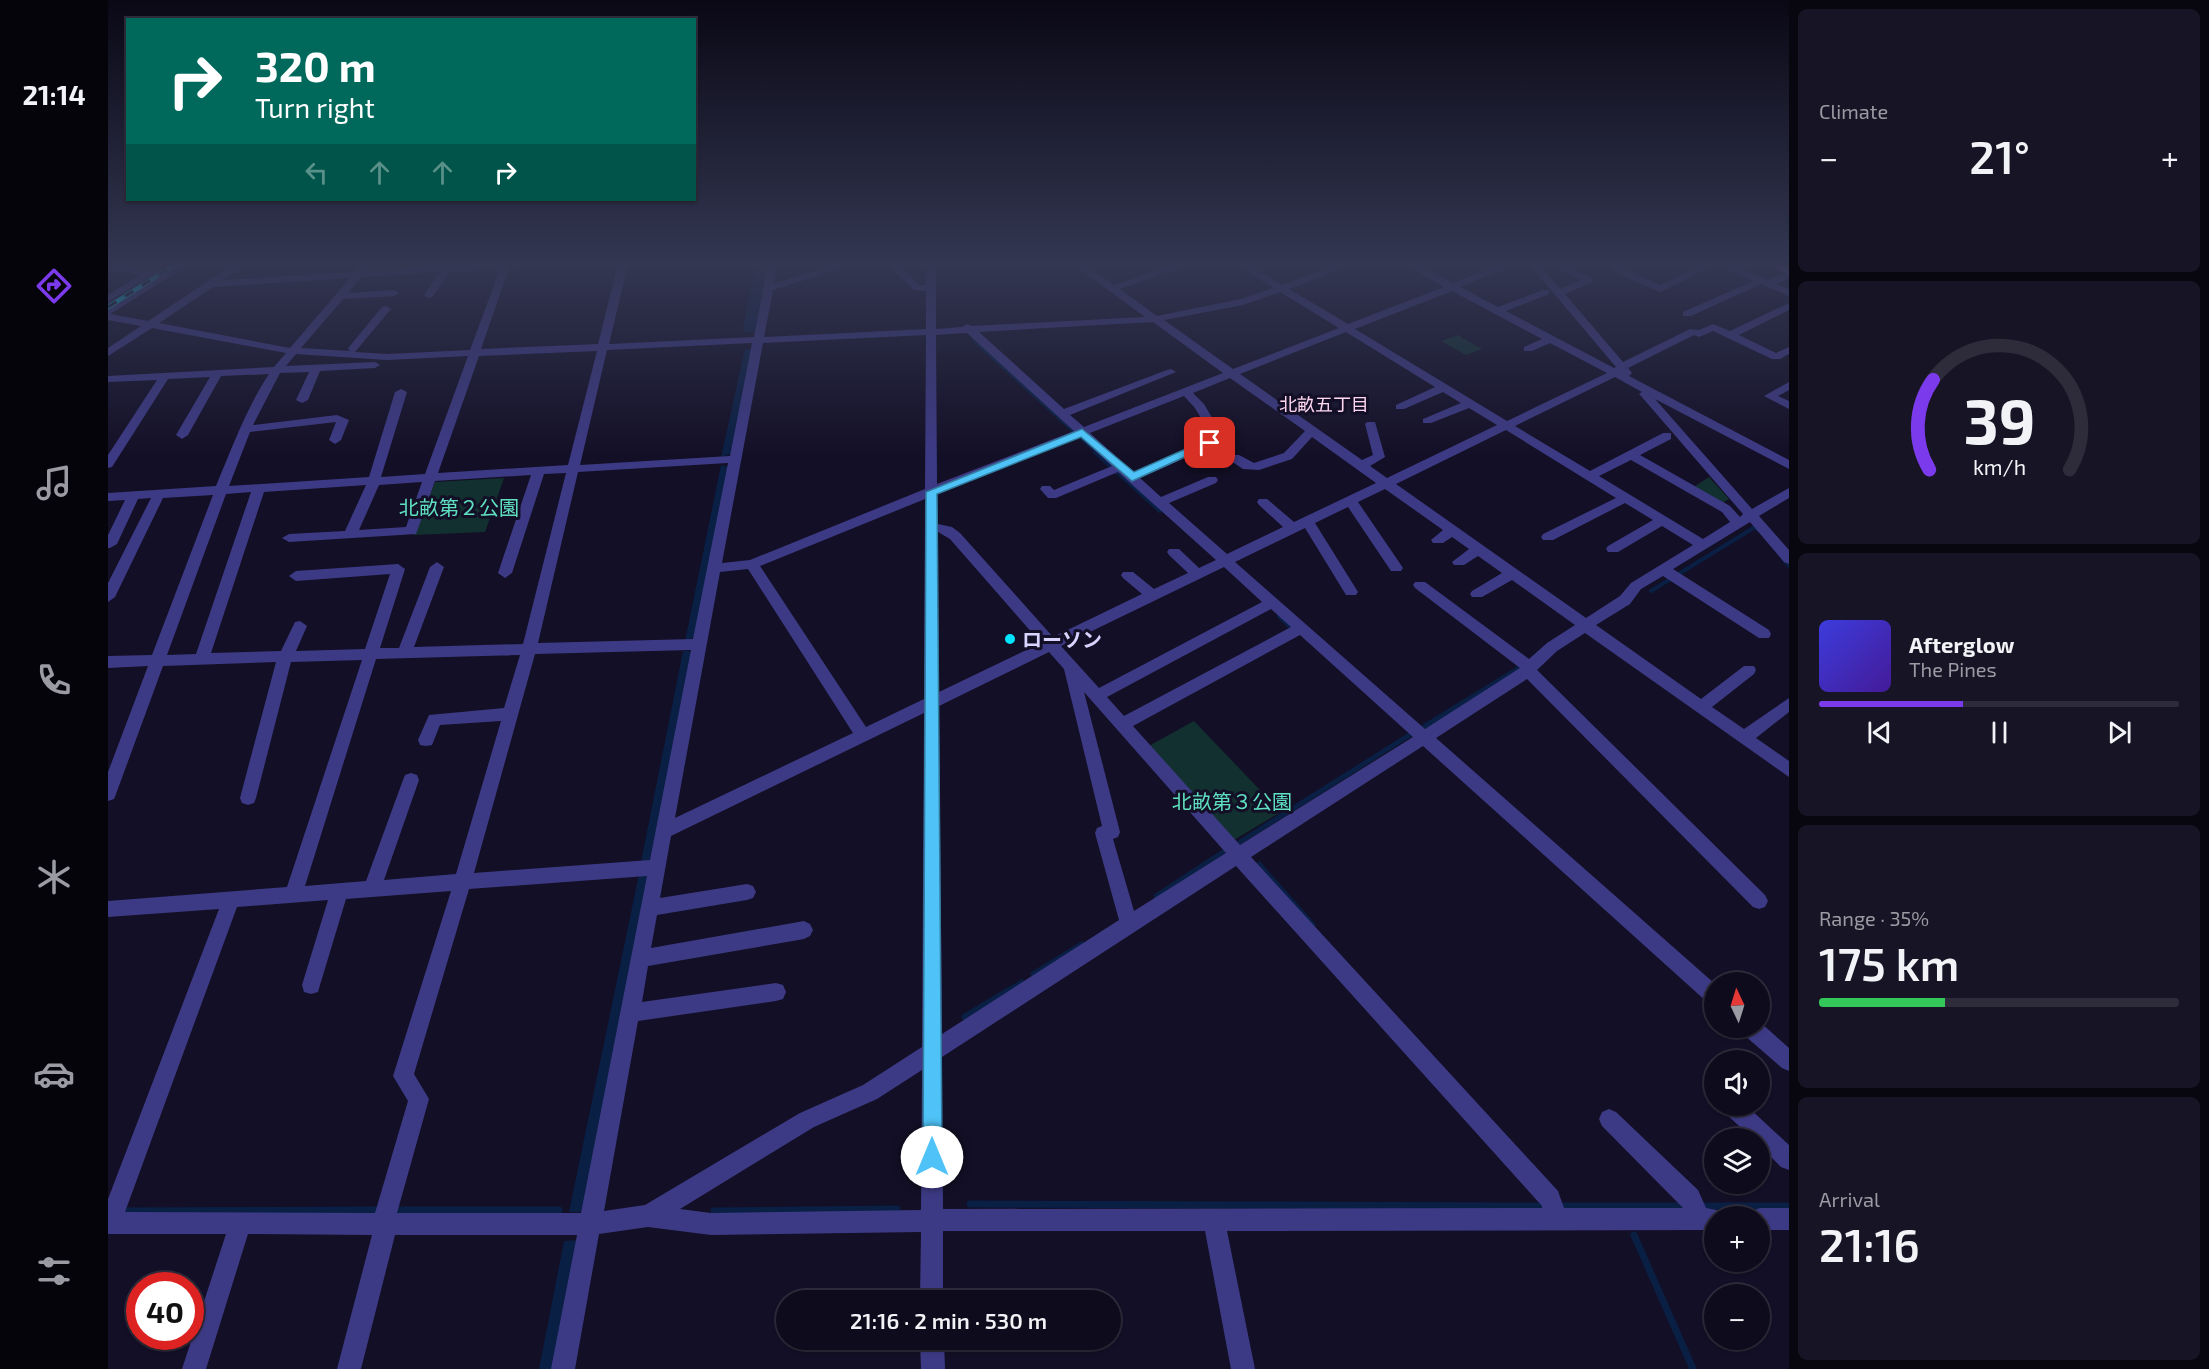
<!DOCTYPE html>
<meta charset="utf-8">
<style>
:root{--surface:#0e0b1c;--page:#171425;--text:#f1f3f6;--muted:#9b9ba3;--line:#2e2b3b;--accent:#7c3aed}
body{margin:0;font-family:"Exo 2","Noto Sans JP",sans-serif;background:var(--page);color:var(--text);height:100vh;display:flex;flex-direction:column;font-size:22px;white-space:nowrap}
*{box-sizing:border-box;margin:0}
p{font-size:20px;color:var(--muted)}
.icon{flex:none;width:33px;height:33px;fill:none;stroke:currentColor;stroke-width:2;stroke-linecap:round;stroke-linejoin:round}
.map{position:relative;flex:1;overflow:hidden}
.side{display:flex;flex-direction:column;gap:9px;padding:9px;background:#08060f;width:420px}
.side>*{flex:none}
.top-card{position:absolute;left:18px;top:18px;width:570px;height:183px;border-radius:0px;box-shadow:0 2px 4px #0004,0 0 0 2px var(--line);background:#00695c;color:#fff;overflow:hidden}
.needle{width:39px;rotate:356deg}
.fabs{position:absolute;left:1596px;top:972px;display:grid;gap:12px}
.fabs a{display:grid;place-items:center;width:66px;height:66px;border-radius:50%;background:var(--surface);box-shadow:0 2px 4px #0004,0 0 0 2px var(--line);font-size:30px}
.speed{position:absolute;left:18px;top:1272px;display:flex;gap:12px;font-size:30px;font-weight:700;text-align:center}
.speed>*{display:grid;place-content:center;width:78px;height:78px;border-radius:50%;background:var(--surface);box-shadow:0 2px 4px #0004,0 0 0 2px var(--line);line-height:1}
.speed .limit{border:9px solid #d22;background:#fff;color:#111}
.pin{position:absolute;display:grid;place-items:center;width:51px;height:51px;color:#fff;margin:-26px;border-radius:12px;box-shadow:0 3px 9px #0006}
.me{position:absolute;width:66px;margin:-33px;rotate:0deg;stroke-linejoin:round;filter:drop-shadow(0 0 4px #0008)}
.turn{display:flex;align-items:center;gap:21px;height:126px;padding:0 30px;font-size:27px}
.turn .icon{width:78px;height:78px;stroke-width:2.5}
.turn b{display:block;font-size:42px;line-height:51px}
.lanes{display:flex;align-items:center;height:57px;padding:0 30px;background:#0003;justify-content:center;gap:30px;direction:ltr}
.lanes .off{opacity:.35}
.big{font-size:45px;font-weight:600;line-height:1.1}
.side .card{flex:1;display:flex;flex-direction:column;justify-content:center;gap:9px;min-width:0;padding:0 21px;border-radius:9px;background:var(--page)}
.side .dial{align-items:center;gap:0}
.dial svg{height:156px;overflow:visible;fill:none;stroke:var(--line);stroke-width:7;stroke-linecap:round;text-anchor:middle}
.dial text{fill:var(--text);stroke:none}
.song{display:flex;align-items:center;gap:18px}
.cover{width:72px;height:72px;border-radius:9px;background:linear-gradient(135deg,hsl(240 70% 55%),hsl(260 70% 35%))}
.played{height:6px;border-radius:3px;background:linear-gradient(90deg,var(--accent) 40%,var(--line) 40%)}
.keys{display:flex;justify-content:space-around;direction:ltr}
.heat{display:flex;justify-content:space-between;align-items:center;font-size:33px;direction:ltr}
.charge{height:9px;border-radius:4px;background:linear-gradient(90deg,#34c759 35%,var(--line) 0)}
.trip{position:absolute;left:668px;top:1290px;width:345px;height:60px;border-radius:30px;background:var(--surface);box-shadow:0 2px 4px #0004,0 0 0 2px var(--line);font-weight:600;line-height:60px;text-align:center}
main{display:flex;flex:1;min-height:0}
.tabs{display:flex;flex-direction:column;width:108px;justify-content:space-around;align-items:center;background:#06040b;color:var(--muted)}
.tabs .icon{width:42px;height:42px}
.tabs .current{color:var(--accent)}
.tabs b{font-size:27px;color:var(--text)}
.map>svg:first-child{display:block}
</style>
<main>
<nav class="tabs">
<b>21:14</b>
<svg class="icon current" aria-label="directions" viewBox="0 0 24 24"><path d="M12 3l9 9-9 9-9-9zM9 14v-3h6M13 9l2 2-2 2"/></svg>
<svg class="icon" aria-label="music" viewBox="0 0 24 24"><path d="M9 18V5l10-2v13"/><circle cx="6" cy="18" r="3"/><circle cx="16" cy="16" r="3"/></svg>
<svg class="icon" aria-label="phone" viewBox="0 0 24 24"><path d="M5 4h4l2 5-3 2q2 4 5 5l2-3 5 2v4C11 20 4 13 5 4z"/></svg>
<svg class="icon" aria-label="climate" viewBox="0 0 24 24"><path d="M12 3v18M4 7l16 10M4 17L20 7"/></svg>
<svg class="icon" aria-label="car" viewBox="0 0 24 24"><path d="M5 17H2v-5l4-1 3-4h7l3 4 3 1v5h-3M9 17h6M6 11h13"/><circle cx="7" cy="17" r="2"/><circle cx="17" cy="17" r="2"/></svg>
<svg class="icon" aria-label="filters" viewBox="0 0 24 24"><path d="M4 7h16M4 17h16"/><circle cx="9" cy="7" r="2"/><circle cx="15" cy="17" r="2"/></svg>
</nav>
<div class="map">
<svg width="1681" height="1369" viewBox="0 0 1681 1369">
<rect width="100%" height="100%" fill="#130f26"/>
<g fill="#12302f">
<polygon points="1350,335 1374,349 1358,355 1333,341"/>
<polygon points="1601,477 1621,499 1614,503 1586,487"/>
<polygon points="396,478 377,532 305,535 327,482"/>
<polygon points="1086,721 1173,812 1126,840 1039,747"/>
</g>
<g fill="#0a1f44">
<polygon points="637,349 644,349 623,454 613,457"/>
<polygon points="613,465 621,467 588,637 577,641"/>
<polygon points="575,651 581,651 585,655 547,856 540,862 533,862"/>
<polygon points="531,874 537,874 541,878 478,1208 472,1212 461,1212"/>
<polygon points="469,1240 448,1369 431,1369 456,1241"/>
</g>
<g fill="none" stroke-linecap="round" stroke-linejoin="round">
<g stroke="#0a1f44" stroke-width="3">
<polyline points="1421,264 1443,289"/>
<polyline points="866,341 989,453"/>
</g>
<g stroke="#0a1f44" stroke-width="4">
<polyline points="987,452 1052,511"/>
<polyline points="1675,559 1681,566"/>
<polyline points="1543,591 1647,527 1650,530"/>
<polyline points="1171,616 1182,627"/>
<polyline points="1373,691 1412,667"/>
</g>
<g stroke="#0a1f44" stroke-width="5">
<polyline points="1317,726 1376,690"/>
<polyline points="1132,842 1303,734"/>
<polyline points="1151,864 1205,925"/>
<polyline points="1048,896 1115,852"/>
<polyline points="925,974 974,944"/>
<polyline points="899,991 914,982"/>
</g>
<g stroke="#0a1f44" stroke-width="7">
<polyline points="857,1017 902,990"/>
<polyline points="862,1204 1438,1206"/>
<polyline points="1450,1206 1579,1206"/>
<polyline points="1594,1206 1681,1206"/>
<polyline points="285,1210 451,1210"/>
<polyline points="0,1211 273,1210"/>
<polyline points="606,1211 789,1209"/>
<polyline points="1526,1235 1585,1369"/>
</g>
<polygon fill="#0a1f44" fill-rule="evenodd" points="648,264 665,264 653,328 651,332 637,332 635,328"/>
<g fill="#3d3a85" fill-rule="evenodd">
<polygon points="0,264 39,271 46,268 51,271 0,302 0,295 32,275 0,270"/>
<path d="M 70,264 L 82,264 L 2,314 L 40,321 L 126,264 L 138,264 L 115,280 L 247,272 L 254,264 L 264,264 L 258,271 L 337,266 L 338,264 L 424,264 L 419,267 L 401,268 L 373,349 L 490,344 L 510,264 L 520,264 L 501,344 L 646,337 L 660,264 L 670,264 L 666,283 L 731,264 L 747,264 L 665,290 L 656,337 L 818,329 L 818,291 L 806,290 L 778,264 L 789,264 L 812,285 L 818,285 L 818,264 L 828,264 L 828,329 L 854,327 L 859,324 L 864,326 L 1037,317 L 965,264 L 976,264 L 1006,285 L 1068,264 L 1083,264 L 1012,289 L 1049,316 L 1133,299 L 1165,288 L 1128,264 L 1140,264 L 1174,285 L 1231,264 L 1246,264 L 1181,289 L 1240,324 L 1336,287 L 1296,264 L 1309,264 L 1345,283 L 1394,264 L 1408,264 L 1352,287 L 1390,307 L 1435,290 L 1441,290 L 1441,294 L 1398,311 L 1506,368 L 1508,367 L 1421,264 L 1431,264 L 1452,289 L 1473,280 L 1442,264 L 1455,264 L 1484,278 L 1484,282 L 1457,294 L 1515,362 L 1582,329 L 1591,330 L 1605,324 L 1622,331 L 1681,303 L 1681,310 L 1631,335 L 1668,353 L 1681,347 L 1681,354 L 1672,359 L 1664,359 L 1605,331 L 1591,337 L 1586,335 L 1520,368 L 1524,373 L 1521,376 L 1681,460 L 1681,469 L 1547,399 L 1644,509 L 1681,488 L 1681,498 L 1651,516 L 1681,550 L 1681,564 L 1676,562 L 1642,522 L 1565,569 L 1661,630 L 1663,634 L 1661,638 L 1651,638 L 1555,576 L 1533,589 L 1522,604 L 1488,625 L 1593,699 L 1636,666 L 1646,666 L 1648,670 L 1646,674 L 1604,707 L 1636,729 L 1681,698 L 1681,712 L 1648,738 L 1681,761 L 1681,777 L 1477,633 L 1449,651 L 1429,670 L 1657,895 L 1660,901 L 1657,907 L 1651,909 L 1645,907 L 1419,679 L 1328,738 L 1606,983 L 1606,1004 L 1599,1002 L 1315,746 L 1143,857 L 1450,1191 L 1456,1208 L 1575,1208 L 1494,1126 L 1491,1119 L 1494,1112 L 1501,1109 L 1508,1112 L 1590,1190 L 1598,1208 L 1614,1211 L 1616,1216 L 1606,1216 L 1606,1230 L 1119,1231 L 1147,1369 L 1123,1369 L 1097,1231 L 835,1231 L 835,1300 L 812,1300 L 813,1232 L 603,1235 L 540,1227 L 491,1234 L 467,1369 L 443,1369 L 469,1235 L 287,1235 L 253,1369 L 229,1369 L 264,1235 L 140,1234 L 98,1369 L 74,1369 L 118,1234 L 0,1234 L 0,1199 L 111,909 L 0,917 L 0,901 L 179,887 L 254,660 L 183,662 L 148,798 L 146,803 L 140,805 L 134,803 L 132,798 L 168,662 L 55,666 L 8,794 L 6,799 L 0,801 L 0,772 L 40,666 L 0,668 L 0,656 L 44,655 L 105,495 L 55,498 L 7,597 L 0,602 L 0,583 L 43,498 L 30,499 L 9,544 L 2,548 L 0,548 L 0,535 L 17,500 L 0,501 L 0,493 L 108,486 C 124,448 138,409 161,374 L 113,376 L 80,435 L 74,439 L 68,435 L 102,377 L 60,379 L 4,467 L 0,468 L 0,455 L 49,380 L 0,382 L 0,376 L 166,367 L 178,353 L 44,328 L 0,356 L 0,348 L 33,326 L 0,320 L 0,308 ZM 392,269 L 362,350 L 279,354 L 247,352 L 283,309 L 278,306 L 274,307 L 241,347 L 240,349 L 242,351 L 193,348 L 235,299 L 286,296 L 291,293 L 286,290 L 240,293 L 253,277 L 332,272 L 316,295 L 321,298 L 324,297 L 342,272 ZM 242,278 L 182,348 L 51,323 L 105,287 ZM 1344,291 L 1434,339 L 1416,347 L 1416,351 L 1424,351 L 1442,343 L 1499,373 L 1399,421 L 1247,329 ZM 1172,292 L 1231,328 L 1125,369 L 1056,320 L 1135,305 ZM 1045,322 L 1115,373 L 976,427 L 962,415 L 1068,372 L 1063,369 L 1059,370 L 956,409 L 871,332 ZM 1238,332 L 1327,387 L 1288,405 L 1288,409 L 1296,409 L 1335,392 L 1353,403 L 1315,419 L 1315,423 L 1323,423 L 1361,408 L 1389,425 L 1279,478 L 1262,466 L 1277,457 L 1267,422 L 1259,422 L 1257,424 L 1265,455 L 1254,460 L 1132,374 ZM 859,333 L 966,431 L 829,484 L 828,335 ZM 818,335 L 817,489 L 642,560 L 614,563 L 655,343 ZM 644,343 L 622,456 L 472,465 L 499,350 ZM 489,351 L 460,465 L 330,473 L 371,356 ZM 188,354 L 279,360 L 360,356 L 317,474 L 273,477 L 299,392 L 293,389 L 287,392 L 261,477 L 121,486 L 142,432 L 228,422 L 221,440 L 227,444 L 233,440 L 241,420 L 229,415 L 145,425 L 172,373 L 201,372 L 188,400 L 194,403 L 200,400 L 212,371 L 267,368 L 272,365 L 267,362 L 178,366 ZM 1507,377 L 1534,392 L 1531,394 L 1533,396 L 1635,514 L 1632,517 L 1622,506 L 1532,455 L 1563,439 L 1563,433 L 1555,433 L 1482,471 L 1407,426 ZM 1122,378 L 1197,431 L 1176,453 L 1146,463 L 1131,455 L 1123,455 L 1123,461 L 1135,469 L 1151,470 L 1184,459 L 1204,437 L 1268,483 L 1186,522 L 1159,499 L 1151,499 L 1149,502 L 1151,505 L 1175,527 L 1119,554 L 1061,503 L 1108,483 L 1110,480 L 1108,477 L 1100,477 L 1053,497 L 1032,478 L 1104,446 L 1127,444 L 1127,438 L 1098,440 L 1025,472 L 982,433 L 1076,396 L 1087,408 L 1096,423 L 1104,423 L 1106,421 L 1096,404 L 1085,393 ZM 1398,430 L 1508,498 L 1435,534 L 1433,537 L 1435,540 L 1445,540 L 1517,503 L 1545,520 L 1500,546 L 1498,549 L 1500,552 L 1510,552 L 1554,526 L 1585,545 L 1523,583 L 1512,596 L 1478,618 L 1288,484 ZM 972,437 L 1004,466 L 946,490 L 942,486 L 934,486 L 932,489 L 940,498 L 948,498 L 1010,472 L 1108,560 L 1091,568 L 1071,549 L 1061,549 L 1059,552 L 1061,555 L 1080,573 L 1046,589 L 1025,572 L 1015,572 L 1013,575 L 1015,578 L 1034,594 L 945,637 L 852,533 L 844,527 L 830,524 L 829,493 ZM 1523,460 L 1614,512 L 1622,522 L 1595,539 L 1491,476 ZM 620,463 L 585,639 L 430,643 L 470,472 ZM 458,473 L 415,644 L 306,647 L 336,567 L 329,562 L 322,567 L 291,648 L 272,648 L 297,569 L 290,564 L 188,571 L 181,576 L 188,581 L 282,574 L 257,649 L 188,651 L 199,626 L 192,621 L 187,622 L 173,651 L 103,653 L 156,492 L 258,485 L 237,531 L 181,534 L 174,538 L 181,542 L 308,534 L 327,481 L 423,475 L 390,573 L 397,578 L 404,573 L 436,474 ZM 314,482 L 298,527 L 251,530 L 271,485 ZM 1277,489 L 1335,530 L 1323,540 L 1325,543 L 1335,543 L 1344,537 L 1361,549 L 1344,562 L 1346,565 L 1356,565 L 1370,556 L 1394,573 L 1364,591 L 1362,594 L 1364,597 L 1374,597 L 1404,580 L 1467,625 L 1439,643 L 1421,659 L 1317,582 L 1307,582 L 1305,585 L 1307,588 L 1412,668 L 1317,729 L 1127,562 L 1197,528 L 1238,595 L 1248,595 L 1250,592 L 1207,523 L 1240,507 L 1283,571 L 1293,571 L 1295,568 L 1293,565 L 1250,502 ZM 143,492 L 88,654 L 59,655 L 118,494 ZM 817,499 L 816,699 L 758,727 L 652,566 ZM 830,532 L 842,539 L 933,643 L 831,692 ZM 1116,567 L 1154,602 L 991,688 L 953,646 ZM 640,569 L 745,733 L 567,818 L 612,572 ZM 1163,609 L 1183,627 L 1016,716 L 999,697 ZM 1192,635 L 1305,737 L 1132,845 L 1025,726 ZM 583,650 L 542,860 L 366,873 L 427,654 ZM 941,652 L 956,669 L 994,826 L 989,828 L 987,833 L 1011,920 L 834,1034 L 831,706 ZM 412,655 L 396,708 L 321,715 L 310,740 L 312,745 L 318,746 L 324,745 L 332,725 L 393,721 L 348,874 L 276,880 L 311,780 L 309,775 L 303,773 L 297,775 L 295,780 L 258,881 L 197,886 L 268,659 ZM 976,692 L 1118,853 L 1026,911 L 1005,839 L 1010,837 L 1012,832 ZM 816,713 L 814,1047 L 755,1085 L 692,1113 L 537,1205 L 496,1211 L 530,1021 L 668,1001 L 675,999 L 678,992 L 675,985 L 668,983 L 534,1002 L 540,966 L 696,939 L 702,936 L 705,930 L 702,924 L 696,921 L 543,948 L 549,915 L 639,900 L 645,898 L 648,892 L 645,886 L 639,884 L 552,898 L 563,836 ZM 1128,866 L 1434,1206 L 1434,1208 L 835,1209 L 834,1057 ZM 539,876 L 473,1213 L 289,1213 L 321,1099 L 306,1074 L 361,889 ZM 343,891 L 285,1076 L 300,1101 L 267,1213 L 17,1212 L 129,907 L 220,900 L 194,985 L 196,992 L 203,994 L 210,992 L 212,985 L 238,899 ZM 814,1070 L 813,1210 L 603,1213 L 572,1209 L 706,1127 L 769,1099 Z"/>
<polygon points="1512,264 1526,264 1516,269 1552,285 1597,264 1610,264 1552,292 1505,271 1505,267"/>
<polygon points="1610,264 1623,264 1660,280 1681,271 1681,278 1668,284 1681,289 1681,296 1653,284 1583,316 1575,316 1575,312 1645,281"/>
<polygon points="1681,382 1681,390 1670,396 1681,401 1681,409 1656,396"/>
<polygon points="1652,1022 1681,1048 1681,1071 1674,1068 1636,1035 1633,1028 1652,1028"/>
<polygon points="1606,1079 1606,1100 1599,1097 1596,1090 1599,1082"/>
<polygon points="1614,1106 1639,1106 1681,1145 1681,1170 1673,1167 1652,1146 1652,1138 1644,1138 1617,1113"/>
<polygon points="1652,1208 1681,1208 1681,1230 1652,1230 1652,1216 1642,1216 1644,1211"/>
<polygon points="812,1340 836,1340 837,1369 813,1369"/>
</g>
<polygon fill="#c25bff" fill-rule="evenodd" points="1660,264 1673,264 1681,268 1681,274"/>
<g stroke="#00e5ff" stroke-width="4.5">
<polyline id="rail" points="0,307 68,264"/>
</g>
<use href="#rail" stroke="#130f26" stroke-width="3" stroke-dasharray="10" stroke-linecap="butt"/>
</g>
<linearGradient id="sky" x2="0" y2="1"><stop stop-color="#0a0815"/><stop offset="0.58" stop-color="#333752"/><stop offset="1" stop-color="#333752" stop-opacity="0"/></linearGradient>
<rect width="1681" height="456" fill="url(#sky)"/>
<polygon fill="#4fc3f7" stroke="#337fa1" stroke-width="1.5" points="974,429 1026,472 1098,440 1106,440 1107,443 1024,481 973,437 829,494 834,1157 831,1164 824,1167 817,1164 815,1157 818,492"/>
<circle fill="#00e5ff" stroke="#130f26" stroke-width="2" cx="902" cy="639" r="6"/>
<g text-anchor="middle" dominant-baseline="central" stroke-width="6" stroke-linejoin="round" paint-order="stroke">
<g font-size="18" fill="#ffd6f0" stroke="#130f26">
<text x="1216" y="404">北畝五丁目</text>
</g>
<g font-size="20" fill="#5fe0c0" stroke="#130f26">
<text x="351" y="507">北畝第２公園</text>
<text x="1124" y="801">北畝第３公園</text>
</g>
<g font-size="20" font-weight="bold" fill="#d9d4ff" stroke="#130f26" text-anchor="start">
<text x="914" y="639">ローソン</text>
</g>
</g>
</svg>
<div class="fabs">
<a><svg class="needle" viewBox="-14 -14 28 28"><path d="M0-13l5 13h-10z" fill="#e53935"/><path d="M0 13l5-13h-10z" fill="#9b9ba3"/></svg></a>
<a><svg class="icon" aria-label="sound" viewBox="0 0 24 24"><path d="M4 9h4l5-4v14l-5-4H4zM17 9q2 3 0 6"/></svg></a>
<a><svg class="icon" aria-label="layers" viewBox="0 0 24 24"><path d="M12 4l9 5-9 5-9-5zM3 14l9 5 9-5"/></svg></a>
<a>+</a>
<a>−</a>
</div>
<div class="speed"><div class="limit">40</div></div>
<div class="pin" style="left:1102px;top:443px;background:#d93025"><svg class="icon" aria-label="arrive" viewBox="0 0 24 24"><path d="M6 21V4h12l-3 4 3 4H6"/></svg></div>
<svg class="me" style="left:824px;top:1157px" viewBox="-20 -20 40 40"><circle r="19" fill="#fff"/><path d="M0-13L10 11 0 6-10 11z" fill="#4fc3f7"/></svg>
<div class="trip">21:16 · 2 min · 530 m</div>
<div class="top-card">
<div class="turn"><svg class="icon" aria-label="right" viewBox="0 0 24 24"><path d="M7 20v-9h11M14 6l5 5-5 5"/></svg><div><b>320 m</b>Turn right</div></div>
<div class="lanes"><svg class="icon off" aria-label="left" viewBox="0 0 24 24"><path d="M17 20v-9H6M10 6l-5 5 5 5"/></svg><svg class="icon off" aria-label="ahead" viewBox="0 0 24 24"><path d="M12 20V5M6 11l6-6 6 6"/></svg><svg class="icon off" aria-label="ahead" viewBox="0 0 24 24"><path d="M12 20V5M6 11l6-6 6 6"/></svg><svg class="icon" aria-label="right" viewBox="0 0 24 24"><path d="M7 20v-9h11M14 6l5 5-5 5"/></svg></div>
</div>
</div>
<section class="side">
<div class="card"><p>Climate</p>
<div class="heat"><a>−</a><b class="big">21°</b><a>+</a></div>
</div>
<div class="card dial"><svg viewBox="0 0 100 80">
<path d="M14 69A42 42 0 1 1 86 69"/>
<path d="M14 69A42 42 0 0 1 16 23" stroke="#7c3aed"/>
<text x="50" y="56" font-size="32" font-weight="700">39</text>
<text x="50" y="72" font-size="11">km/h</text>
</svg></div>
<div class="card">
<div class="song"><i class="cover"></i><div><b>Afterglow</b><p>The Pines</p></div></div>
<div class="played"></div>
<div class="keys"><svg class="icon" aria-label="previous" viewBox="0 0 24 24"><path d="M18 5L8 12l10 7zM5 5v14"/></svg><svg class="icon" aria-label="pause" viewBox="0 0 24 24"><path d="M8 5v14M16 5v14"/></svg><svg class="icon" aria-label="next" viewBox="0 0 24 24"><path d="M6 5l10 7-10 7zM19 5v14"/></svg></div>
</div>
<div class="card"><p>Range · 35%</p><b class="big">175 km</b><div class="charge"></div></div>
<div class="card"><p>Arrival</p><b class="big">21:16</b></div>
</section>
</main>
